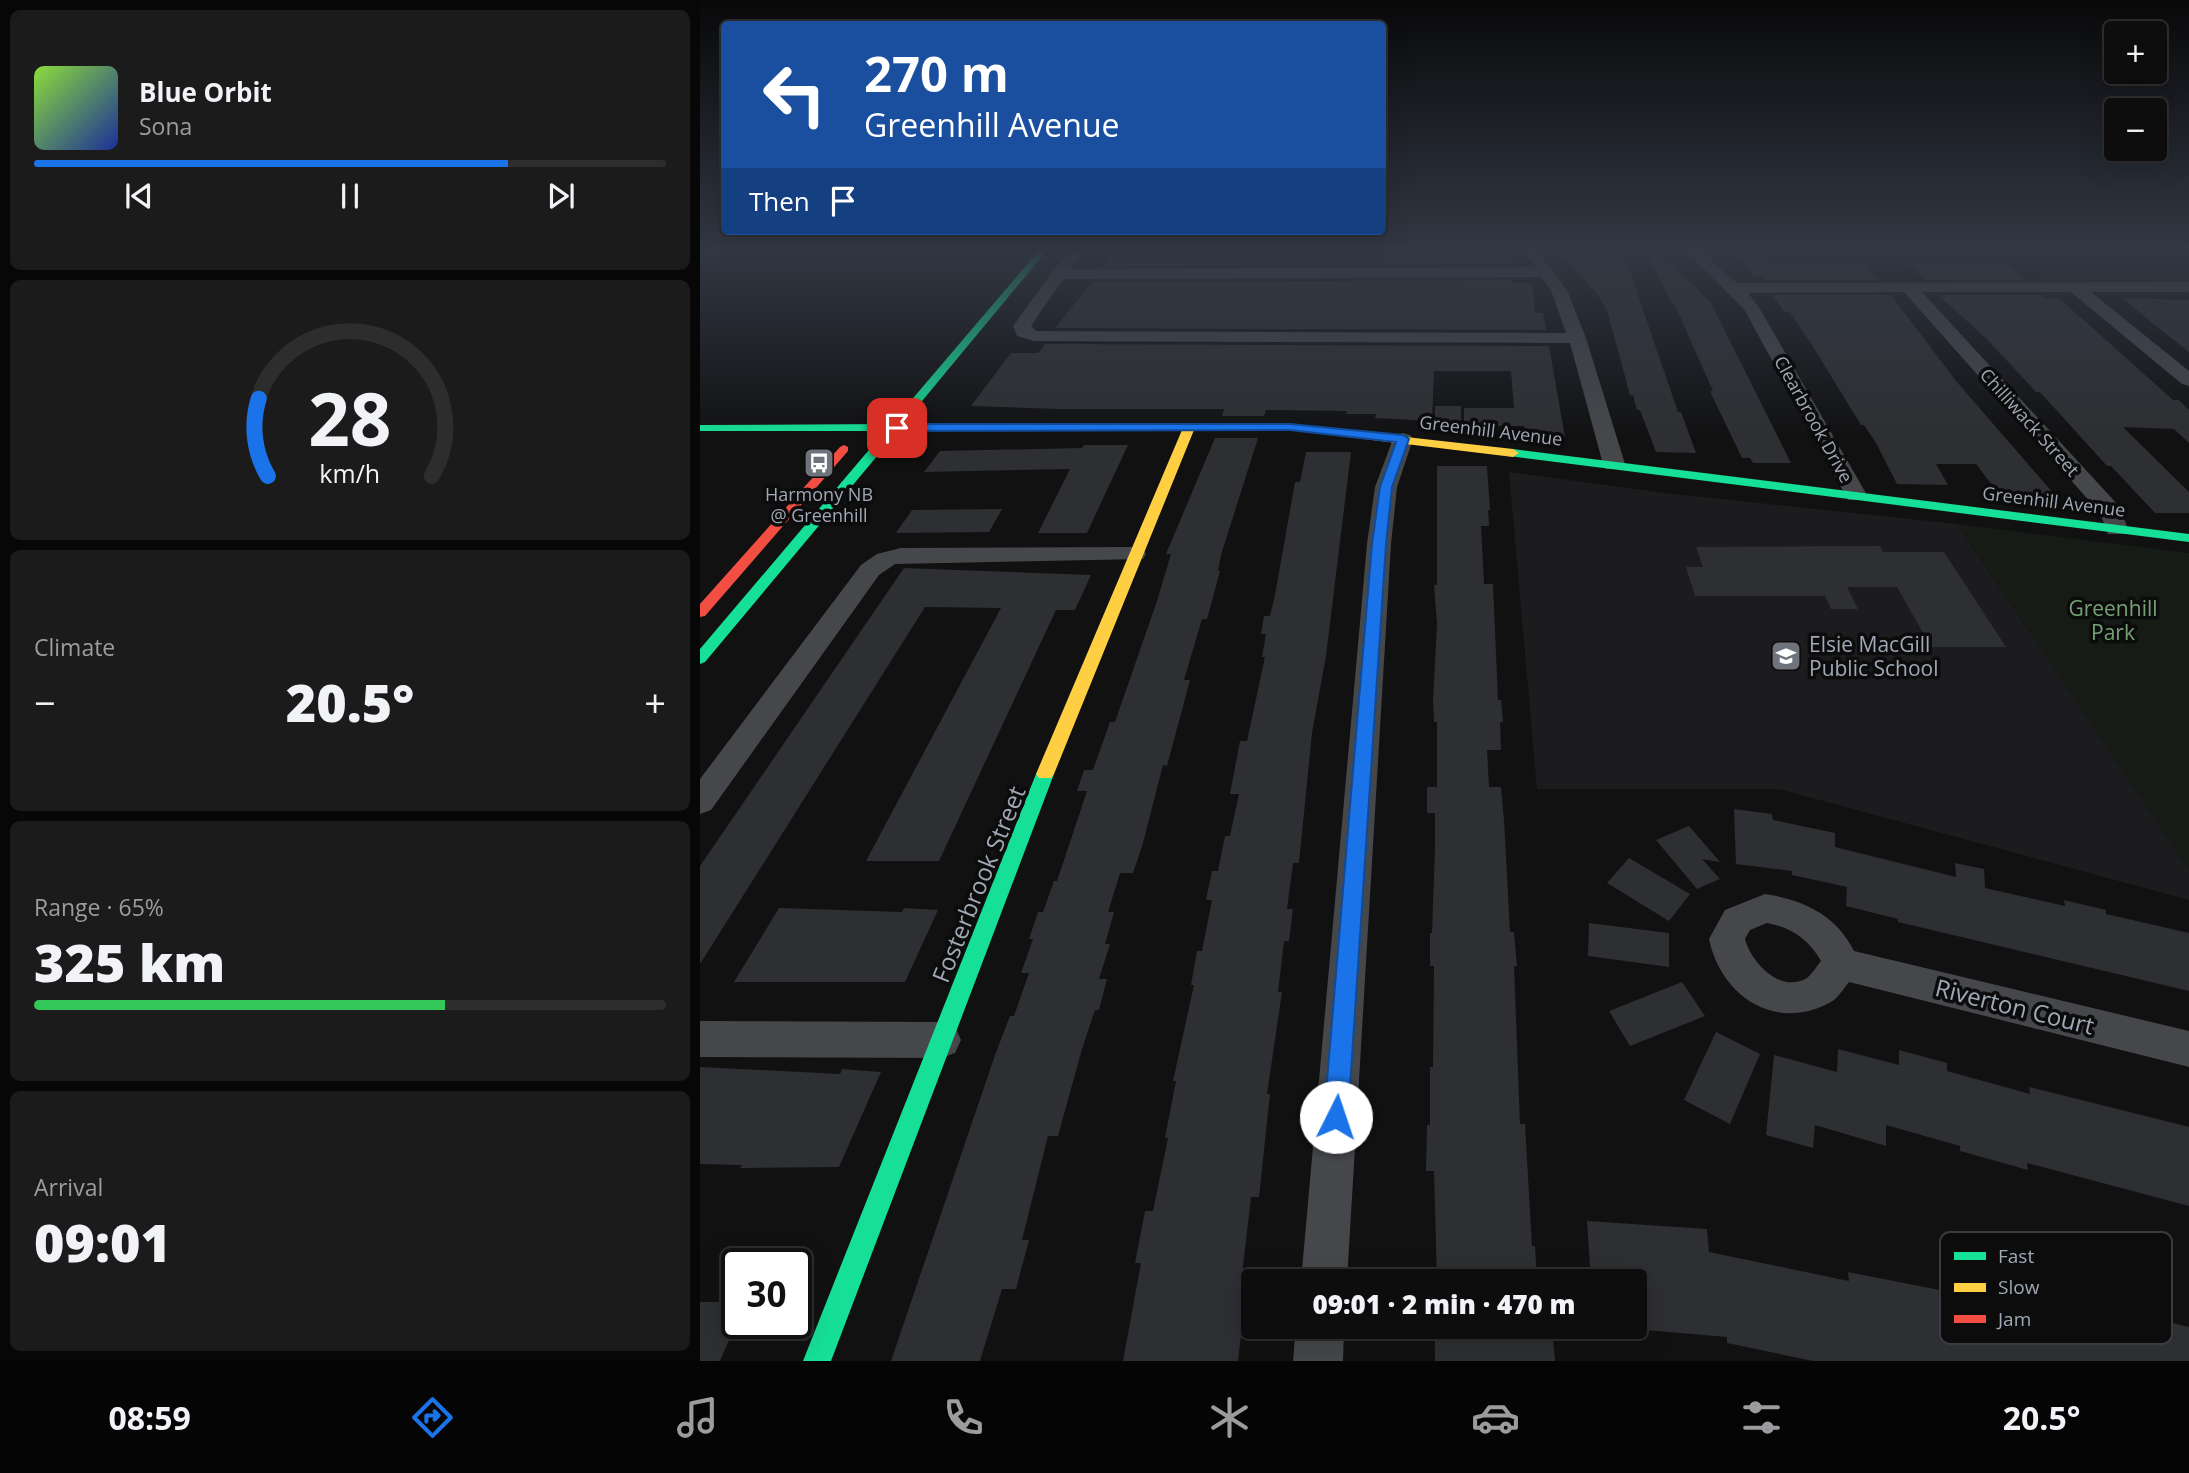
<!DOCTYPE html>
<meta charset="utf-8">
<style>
:root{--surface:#0d0d0e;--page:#1b1b1c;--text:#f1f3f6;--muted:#9a9c9e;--line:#2d2d2e;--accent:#1a73e8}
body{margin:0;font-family:"Open Sans",sans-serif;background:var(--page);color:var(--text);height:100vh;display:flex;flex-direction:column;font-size:26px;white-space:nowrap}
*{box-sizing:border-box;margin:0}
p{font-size:23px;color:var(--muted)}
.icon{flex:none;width:38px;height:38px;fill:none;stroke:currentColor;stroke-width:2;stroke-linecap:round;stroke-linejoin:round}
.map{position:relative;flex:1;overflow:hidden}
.drawer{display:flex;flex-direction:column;gap:10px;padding:10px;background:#070708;width:700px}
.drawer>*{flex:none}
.guide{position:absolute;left:21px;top:21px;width:665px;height:214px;border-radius:7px;box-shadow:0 7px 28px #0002,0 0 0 2px var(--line);background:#1a4fa0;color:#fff;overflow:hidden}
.tools{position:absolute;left:1404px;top:21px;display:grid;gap:14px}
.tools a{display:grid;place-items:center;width:63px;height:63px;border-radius:7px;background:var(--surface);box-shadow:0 7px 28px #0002,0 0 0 2px var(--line);font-size:35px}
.speed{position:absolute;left:21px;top:1248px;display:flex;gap:14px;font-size:35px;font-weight:700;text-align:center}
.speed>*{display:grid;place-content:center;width:91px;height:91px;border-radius:50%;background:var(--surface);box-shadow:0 7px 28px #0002,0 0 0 2px var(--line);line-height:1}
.speed .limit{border:4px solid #111;border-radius:10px;background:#fff;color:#111}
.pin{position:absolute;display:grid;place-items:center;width:60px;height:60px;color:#fff;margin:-30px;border-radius:14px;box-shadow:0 4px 10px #0006}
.me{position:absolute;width:77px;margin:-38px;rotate:4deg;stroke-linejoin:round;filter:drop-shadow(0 0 5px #0008)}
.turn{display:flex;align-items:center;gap:24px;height:147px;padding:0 28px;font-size:32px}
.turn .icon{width:91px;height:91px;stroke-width:2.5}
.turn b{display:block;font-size:49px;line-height:60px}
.then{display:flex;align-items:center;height:66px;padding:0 28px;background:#0003;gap:14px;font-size:26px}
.big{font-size:52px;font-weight:800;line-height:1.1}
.drawer .tile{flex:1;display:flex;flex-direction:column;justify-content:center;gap:10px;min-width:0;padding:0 24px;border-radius:10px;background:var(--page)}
.drawer .dial{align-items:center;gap:0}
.dial svg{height:182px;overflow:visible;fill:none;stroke:var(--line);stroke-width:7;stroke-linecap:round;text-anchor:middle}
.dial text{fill:var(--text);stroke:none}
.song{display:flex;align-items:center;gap:21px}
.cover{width:84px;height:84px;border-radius:10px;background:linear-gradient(135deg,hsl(90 70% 55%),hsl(230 70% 35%))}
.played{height:7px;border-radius:4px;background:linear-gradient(90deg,var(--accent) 75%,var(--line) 75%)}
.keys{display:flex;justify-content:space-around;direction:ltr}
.heat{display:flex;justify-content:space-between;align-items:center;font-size:38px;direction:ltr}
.charge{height:10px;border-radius:5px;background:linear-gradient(90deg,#34c759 65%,var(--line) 0)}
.trip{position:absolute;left:541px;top:1269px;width:406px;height:70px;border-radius:7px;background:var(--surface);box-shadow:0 7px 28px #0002,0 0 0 2px var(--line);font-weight:800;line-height:70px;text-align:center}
.dock{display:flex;height:112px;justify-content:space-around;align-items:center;background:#050506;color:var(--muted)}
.dock .icon{width:49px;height:49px}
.dock .current{color:var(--accent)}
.dock b{font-size:32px;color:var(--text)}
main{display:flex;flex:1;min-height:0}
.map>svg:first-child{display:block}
</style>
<main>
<section class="drawer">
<div class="tile">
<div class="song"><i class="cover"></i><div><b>Blue Orbit</b><p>Sona</p></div></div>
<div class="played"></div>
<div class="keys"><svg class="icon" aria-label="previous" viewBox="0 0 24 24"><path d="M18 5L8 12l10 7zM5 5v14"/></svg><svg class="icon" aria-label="pause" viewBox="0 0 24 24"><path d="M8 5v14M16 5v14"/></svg><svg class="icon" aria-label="next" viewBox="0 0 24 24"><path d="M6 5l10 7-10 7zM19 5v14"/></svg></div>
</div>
<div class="tile dial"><svg viewBox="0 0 100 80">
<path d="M14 69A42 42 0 1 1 86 69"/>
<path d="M14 69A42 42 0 0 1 10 35" stroke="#1a73e8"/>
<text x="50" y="56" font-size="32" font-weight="700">28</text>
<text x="50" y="72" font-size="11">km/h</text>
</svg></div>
<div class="tile"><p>Climate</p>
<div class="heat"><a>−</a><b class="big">20.5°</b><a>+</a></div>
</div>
<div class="tile"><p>Range · 65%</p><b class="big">325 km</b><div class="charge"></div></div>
<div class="tile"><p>Arrival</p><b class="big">09:01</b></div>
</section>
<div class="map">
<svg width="1489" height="1361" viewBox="0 0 1489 1361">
<rect width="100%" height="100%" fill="#111112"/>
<polygon fill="#1c1c1e" points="809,472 965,493 1257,524 1489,869 1489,900 1079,789 837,789"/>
<g fill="#161b16">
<polygon points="1076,248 1489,248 1489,280 1344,280 1314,255 1079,252"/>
<polygon points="1257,524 1489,553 1489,869"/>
</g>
<g fill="#2e2f32">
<polygon points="415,248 810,250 811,264 403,266"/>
<polygon points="859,248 922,248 978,412 981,412 996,453 956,452 940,410 937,410 933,395 930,395 907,310 894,289 891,289"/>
<polygon points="945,248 954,248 1011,303 1091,463 1053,463 1050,458 1042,458 1016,404 1010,391 1013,391 974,303 972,304"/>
<polygon points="1034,248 1051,248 1071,262 1164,263 1178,280 1064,280 1061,277 1054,277"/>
<polygon points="1208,263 1306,263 1325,280 1224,280"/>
<polygon points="812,280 812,283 832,283 835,313 843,313 846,330 355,328 392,282"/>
<polygon points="1073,295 1191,295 1256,381 1354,494 1298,493 1276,464 1236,464 1248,485 1197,484 1176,443 1164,425 1161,425 1112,345 1090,312 1084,312"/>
<polygon points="1238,295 1341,295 1345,299 1359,298 1473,400 1479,400 1489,410 1489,443 1474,429 1423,427 1489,492 1489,513 1455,513 1411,466 1407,466 1340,392 1336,392 1287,339"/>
<polygon points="1422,298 1489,300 1489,352 1461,330"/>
<polygon points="345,344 849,346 865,437 825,437 824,426 764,426 764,408 814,408 811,371 734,371 732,421 675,418 676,414 646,414 647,411 566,410 564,416 522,416 524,409 358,409 271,406 311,353 338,353"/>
<rect x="735" y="406" width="26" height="18"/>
<polygon points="515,438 558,438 521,555 518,571 520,571 507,619 502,619 484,680 490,680 467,766 463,765 443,843 433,873 420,873 408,912 414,912 405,944 410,944 399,979 407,979 399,1010 395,1010 382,1049 358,1136 348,1136 322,1240 329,1240 316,1289 302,1289 280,1361 191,1361 295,1055 310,1016 314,1016 329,973 321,973 333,939 329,939 338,912 343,912 354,881 357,881 387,791 377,791 384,770 393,770 410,722 415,722 457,601 471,554 466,554"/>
<polygon points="384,445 428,445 387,533 338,533 370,469 224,472 240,451 382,448"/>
<polygon points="606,452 651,452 626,656 612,733 599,863 593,863 587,909 593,909 589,941 584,941 578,992 582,992 567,1094 570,1094 559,1197 551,1197 542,1275 548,1275 538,1361 423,1361 441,1263 435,1263 445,1211 453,1211 468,1138 465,1138 476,1081 473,1081 494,985 491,985 497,951 502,951 512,900 506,900 512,871 518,871 525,836 530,836 539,794 530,794 540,741 547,741 565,657 562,657 566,634 561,634 564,616 570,616 575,595 595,482 600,482"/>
<polygon points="737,466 787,466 790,510 788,510 789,526 781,526 784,584 793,584 798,700 801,700 803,722 800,722 801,750 787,750 789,787 801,787 804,820 810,932 814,932 817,966 814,966 820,1124 825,1124 832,1246 835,1246 837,1281 737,1281 734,1171 726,1171 727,1125 730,1125 730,1067 733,1067 734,966 730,966 730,933 732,933 735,847 735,813 727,813 727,787 737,787 737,722 734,722 733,701 737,624 734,585 737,585"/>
<polygon points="302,509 289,532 196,533 212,510"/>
<polygon points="1180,546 1183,552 1244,552 1306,647 1231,647 1197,587 1147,587 1158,609 1131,609 1125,596 995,596 986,567 1003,567 996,547"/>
<polygon points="204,568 391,575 375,610 356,610 239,861 166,861 301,608 225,607 0,964 0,866"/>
<polygon points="1034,809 1072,814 1073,820 1135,833 1135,847 1256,877 1255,863 1284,869 1285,888 1365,906 1364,900 1406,910 1406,914 1489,933 1489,991 1198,922 1198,919 1146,906 1147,887 1092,875 1092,871 1036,864"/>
<polygon points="989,826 1020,862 1002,859 1020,879 997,889 956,840"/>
<polygon points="929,858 990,894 969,921 907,883"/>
<polygon points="79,908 202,912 204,908 238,910 205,982 34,982"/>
<polygon points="889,923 969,933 969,967 888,956"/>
<polygon points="982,982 1005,1016 930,1046 909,1011"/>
<polygon points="1016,1032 1060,1054 1030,1124 984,1100"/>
<polygon points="1138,1049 1199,1065 1199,1050 1247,1063 1247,1071 1330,1094 1329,1087 1489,1127 1489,1206 1327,1163 1328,1170 1260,1151 1260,1146 1186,1125 1186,1146 1115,1125 1113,1148 1066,1135 1074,1055 1137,1072"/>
<polygon points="0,1067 140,1074 142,1069 181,1072 139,1167 40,1168 42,1165 0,1164"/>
<polygon points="887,1221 1007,1229 1009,1252 1149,1281 1148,1272 1280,1298 1277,1277 1405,1302 1406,1307 1489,1327 1489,1361 1113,1361 1027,1343 1027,1337 934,1329 934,1281 891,1281"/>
<polygon points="0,1302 37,1302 37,1322 20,1361 0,1361"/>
<polygon points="735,1326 852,1326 855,1361 735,1361"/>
</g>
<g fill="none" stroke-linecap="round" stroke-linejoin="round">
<g fill="#45474b" fill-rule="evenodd">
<path d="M 373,248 L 388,248 L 370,269 L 835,267 L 821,248 L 835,248 L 867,290 L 886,338 L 925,464 L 922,469 L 906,469 L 903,464 L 870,343 L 334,341 L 317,336 L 313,326 L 353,271 ZM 841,277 L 851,290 L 866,333 L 336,331 L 331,326 L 363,279 Z"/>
<polygon points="983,248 998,248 1037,283 1489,282 1489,292 1391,292 1489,371 1489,386 1482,384 1371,292 1222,292 1419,506 1428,529 1424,534 1408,534 1400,513 1204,292 1048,293 1060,309 1167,495 1164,500 1148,500 1044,309"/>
<polygon points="703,433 710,435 713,439 697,487 691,544 647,1281 601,1281 667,544 675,487 693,439 696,435"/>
<polygon points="434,547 443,549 446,554 443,559 195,564 179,575 11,810 0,814 0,779 161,565 177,554 201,548"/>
<path d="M 1065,894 C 1104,900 1136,915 1154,951 L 1489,1031 L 1489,1067 L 1149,982 C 1144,988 1138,998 1131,1002 C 1075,1033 1021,996 1009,939 L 1025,910 ZM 1067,923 C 1091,927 1109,940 1121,961 C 1117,966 1112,974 1107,978 C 1080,994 1051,962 1045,939 L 1050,930 Z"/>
<polygon points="0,1021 241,1022 255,1027 261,1040 255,1053 241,1058 0,1057"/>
<polygon points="596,1326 644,1326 643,1361 593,1361"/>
</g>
<g fill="#16e098" fill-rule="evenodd">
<polygon points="341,248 349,248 203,424 470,424 474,425 474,429 198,431 5,662 0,664 0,649 185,431 0,431 0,425 191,424"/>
<polygon points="813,449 1489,534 1489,542 809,456 809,450"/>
<polygon points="345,768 351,770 354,774 131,1361 103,1361 336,774 339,770"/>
</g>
<polygon fill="#ffcf43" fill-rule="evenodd" points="470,424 590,424 813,449 819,453 813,457 590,430 494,430 354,774 351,778 339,778 336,774 482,430 466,429 466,425"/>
<polygon fill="#f24e42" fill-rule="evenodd" points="144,445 148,447 148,451 5,616 0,617 0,604 140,447"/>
</g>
<linearGradient id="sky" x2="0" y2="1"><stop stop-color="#09090a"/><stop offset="0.57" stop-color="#323844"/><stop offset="1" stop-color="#323844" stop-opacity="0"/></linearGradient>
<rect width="1489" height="438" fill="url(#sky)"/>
<polygon fill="#1a73e8" stroke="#114b97" stroke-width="2" points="590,424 703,435 709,439 692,487 686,544 648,1117 644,1125 636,1129 628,1125 624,1117 672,544 680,487 696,442 590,430 197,431 191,428 197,424"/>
<defs>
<g id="bus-square" transform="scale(1.575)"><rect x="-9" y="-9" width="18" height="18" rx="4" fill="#6e737c" stroke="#0c0c0d"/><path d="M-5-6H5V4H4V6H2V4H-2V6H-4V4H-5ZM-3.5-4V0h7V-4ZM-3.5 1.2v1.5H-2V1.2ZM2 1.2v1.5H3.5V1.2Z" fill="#fff"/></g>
<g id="school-square" transform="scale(1.575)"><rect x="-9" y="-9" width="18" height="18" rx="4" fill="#6e737c" stroke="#0c0c0d"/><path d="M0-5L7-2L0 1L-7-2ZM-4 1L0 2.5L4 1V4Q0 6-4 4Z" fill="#fff"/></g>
</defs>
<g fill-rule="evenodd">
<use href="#bus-square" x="119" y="463"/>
<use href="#school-square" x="1086" y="656"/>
</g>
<g text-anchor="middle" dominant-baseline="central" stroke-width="7" stroke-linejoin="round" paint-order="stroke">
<g font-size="18" fill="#a0a8b5" stroke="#0c0c0d">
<text transform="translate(1114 419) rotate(61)">Clearbrook Drive</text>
<text transform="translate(1330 422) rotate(48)">Chilliwack Street</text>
<text transform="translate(791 430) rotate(7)">Greenhill Avenue</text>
<text transform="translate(1354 501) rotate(7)">Greenhill Avenue</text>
</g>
<g font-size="18" fill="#a0a8b5" stroke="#0c0c0d">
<text x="119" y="494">Harmony NB<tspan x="119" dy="21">@ Greenhill</tspan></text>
</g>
<g font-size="21" fill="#75a275" stroke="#0c0c0d">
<text x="1413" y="608">Greenhill<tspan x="1413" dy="24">Park</tspan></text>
</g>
<g font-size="21" fill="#a0a8b5" stroke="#0c0c0d" text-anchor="start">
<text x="1109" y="644">Elsie MacGill<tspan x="1109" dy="24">Public School</tspan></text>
</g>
<g font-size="24" fill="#a0a8b5" stroke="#0c0c0d">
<text transform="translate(278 884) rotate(-68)">Fosterbrook Street</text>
<text transform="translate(1315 1006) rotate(14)">Riverton Court</text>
</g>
</g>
<rect x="1240" y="1232" width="232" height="112" rx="10" fill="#0c0c0d" stroke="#383b3f" stroke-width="2"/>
<rect x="1254" y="1252" width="32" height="8" fill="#16e098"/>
<rect x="1254" y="1283" width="32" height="9" fill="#ffcf43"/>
<rect x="1254" y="1315" width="32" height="8" fill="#f24e42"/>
<g font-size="19" fill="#a0a8b5">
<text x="1298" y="1263">Fast</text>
<text x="1298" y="1294">Slow</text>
<text x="1298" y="1326">Jam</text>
</g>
</svg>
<div class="tools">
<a>+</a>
<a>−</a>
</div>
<div class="speed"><div class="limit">30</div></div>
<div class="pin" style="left:197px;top:428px;background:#d93025"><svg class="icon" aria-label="arrive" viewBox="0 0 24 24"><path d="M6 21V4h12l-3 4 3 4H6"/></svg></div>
<svg class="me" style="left:636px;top:1117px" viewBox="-20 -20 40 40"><circle r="19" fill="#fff"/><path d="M0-13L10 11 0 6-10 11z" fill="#1a73e8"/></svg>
<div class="trip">09:01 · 2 min · 470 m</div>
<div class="guide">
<div class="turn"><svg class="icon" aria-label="left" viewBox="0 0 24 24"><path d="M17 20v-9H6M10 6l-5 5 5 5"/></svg><div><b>270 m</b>Greenhill Avenue</div></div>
<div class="then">Then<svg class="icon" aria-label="arrive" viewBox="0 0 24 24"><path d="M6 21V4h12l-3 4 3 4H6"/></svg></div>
</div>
</div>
</main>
<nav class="dock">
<b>08:59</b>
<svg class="icon current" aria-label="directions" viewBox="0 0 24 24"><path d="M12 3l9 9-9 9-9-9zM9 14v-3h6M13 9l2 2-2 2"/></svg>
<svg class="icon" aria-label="music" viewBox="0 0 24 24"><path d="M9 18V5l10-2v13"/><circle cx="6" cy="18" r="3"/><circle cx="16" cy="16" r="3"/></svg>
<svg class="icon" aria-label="phone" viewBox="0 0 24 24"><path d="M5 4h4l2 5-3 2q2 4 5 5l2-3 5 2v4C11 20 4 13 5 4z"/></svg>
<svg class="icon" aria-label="climate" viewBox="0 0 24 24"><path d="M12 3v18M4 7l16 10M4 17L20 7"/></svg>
<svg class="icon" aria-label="car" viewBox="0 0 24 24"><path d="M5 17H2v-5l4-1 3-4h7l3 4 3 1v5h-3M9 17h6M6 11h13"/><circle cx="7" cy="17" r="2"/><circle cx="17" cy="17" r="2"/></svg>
<svg class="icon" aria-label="filters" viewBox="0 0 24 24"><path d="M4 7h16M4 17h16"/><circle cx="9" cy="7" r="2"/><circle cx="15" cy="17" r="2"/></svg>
<b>20.5°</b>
</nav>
